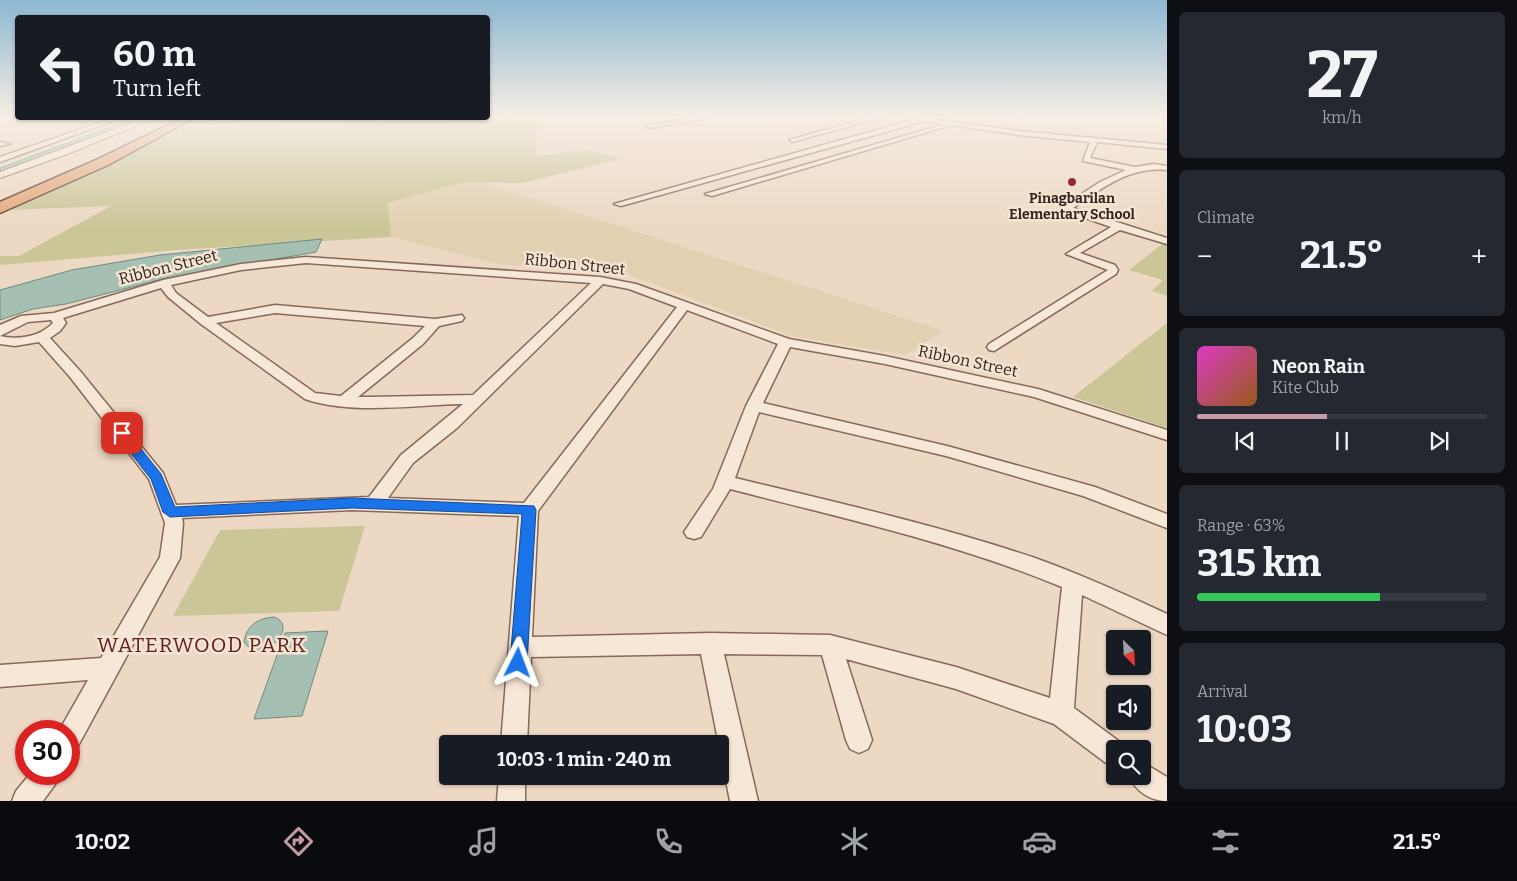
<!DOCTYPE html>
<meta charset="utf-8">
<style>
:root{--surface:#171b24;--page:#242831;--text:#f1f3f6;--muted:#9ea1a6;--line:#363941;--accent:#c69aa5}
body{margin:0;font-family:Bitter,serif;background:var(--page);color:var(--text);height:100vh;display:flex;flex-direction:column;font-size:19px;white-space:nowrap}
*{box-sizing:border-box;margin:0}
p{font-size:16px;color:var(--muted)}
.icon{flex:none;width:28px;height:28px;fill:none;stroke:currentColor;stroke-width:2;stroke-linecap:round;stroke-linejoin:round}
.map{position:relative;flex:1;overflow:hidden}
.sheet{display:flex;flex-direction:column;gap:12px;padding:12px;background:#0d0f14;width:350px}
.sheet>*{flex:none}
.banner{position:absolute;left:15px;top:15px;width:475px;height:105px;border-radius:5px;box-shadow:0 1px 4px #0004;background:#171b24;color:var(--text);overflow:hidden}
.needle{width:32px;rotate:156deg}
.buttons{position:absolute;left:1106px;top:630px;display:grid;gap:10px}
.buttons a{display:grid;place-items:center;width:45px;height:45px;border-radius:5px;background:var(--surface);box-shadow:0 1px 4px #0004;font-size:25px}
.speed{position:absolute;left:15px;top:720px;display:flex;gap:10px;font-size:25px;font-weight:700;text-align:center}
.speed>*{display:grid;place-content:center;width:65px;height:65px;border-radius:50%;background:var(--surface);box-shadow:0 1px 4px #0004;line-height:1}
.speed .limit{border:8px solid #d22;background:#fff;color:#111}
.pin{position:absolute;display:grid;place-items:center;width:42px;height:42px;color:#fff;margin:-21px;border-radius:10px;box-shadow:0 2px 8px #0006}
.me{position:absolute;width:55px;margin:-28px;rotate:3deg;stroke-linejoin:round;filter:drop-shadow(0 0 4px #0008)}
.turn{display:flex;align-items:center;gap:18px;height:105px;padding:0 15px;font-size:22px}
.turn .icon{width:65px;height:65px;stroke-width:2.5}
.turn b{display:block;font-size:35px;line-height:42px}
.big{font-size:38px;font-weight:700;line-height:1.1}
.sheet .card{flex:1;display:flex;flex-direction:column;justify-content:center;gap:8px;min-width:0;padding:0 18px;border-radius:8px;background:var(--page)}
.sheet .dial{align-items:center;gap:0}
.dial b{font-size:65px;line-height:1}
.song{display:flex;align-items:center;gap:15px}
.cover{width:60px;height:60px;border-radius:8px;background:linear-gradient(135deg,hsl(310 70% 55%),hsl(30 70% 35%))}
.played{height:5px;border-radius:2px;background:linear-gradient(90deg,var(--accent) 45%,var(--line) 45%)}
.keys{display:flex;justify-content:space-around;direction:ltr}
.heat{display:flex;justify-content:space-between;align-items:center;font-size:28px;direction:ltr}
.charge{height:8px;border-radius:4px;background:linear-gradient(90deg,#34c759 63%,var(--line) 0)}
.trip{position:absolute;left:439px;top:735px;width:290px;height:50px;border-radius:5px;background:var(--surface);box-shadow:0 1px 4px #0004;font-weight:700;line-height:50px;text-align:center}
.dock{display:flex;height:80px;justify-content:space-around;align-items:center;background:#090b0e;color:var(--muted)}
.dock .icon{width:35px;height:35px}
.dock .current{color:var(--accent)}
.dock b{font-size:22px;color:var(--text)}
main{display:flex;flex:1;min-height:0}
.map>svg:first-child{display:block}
</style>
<main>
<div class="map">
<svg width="1167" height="801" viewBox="0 0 1167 801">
<rect width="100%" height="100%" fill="#ecd8c3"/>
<polygon fill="#e2d0b0" points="464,182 482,182 944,331 905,355 793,336 622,272 497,264 391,237 387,203"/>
<g fill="#cac697">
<polygon points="497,116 537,116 536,156 591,150 620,159 522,183 464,182 388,203 391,237 176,250 0,265 0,256 19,256 111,206 10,210 85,176 183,127 501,119"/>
<polygon points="1165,242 1167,242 1167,296 1152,291 1163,280 1129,270"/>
<polygon points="1167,323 1167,428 1073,397"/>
<polygon points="365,526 339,611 173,616 220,530"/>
</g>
<g fill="#a5bfb2" stroke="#6c8d7f">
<polygon points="135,118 145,118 0,172 0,168"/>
<polygon points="322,239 316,252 163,279 66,304 33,309 0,320 0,290 72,270 160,255"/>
<path d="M 274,617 C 301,626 261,667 244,642 C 246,626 258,618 274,617 Z"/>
<polygon points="328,631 302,716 254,719 285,633"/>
</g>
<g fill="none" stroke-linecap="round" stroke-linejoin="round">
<g stroke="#86695a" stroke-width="3">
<g id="minor">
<polygon points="703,116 720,116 649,128 646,126"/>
<polygon points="876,116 887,116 792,142 789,140"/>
<path d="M 911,116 L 1019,131 L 1167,145 L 1167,149 L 1097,142 L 1090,158 L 1135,167 L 1154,164 L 1167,166 L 1167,170 C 1130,166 1102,188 1073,208 L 1167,238 L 1167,244 L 1120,230 L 1080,253 L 1115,265 L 1118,270 L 1116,274 L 994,351 L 989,350 L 987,347 L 989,344 L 1108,270 L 1066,254 L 1111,227 L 1065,211 L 1065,205 L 1100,182 L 1126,170 L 1083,161 L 1090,142 L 1019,135 L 951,125 L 712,196 L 705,194 L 945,124 L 925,121 L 621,206 L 614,204 L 916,119 Z"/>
<polygon points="113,118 121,118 0,162 0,157"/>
<polygon points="0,142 10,144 0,146"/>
<path d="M 306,257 L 600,277 L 636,284 L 789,339 L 885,356 L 1038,389 L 1167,430 L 1167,440 L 1034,397 L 885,364 L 790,347 L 763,403 L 947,446 L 1095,487 L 1167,514 L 1167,528 L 1083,496 L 946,456 L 759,412 L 735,478 C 835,502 937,525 1035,558 C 1080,574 1124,594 1167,614 L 1167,635 L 1082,595 L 1074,708 L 1124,745 L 1126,749 L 1115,749 L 1115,767 L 1106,763 L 1054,724 L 956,689 L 846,659 L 872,740 L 868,749 L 859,753 L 850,749 L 846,740 L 822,655 L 724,654 L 758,801 L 730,801 L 701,654 L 531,657 L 527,744 L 501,744 L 519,516 L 352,510 L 182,518 L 183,523 L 180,558 L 78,746 L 69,750 L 69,731 L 59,731 L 88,680 L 0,687 L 0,665 L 101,658 L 160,557 L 165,523 L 149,479 L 70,377 L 39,342 L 15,346 L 0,344 L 0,336 C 18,340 40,337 53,323 L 51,320 L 28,322 L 0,336 L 0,325 L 21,316 L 54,313 L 163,280 L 241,264 ZM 306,263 L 591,283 L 473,395 L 369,397 L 358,397 L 423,344 L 439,326 L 462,321 L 464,318 L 462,315 L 435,319 L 275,305 L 208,317 L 176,293 L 171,285 L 241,270 ZM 603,284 L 629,289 L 677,307 L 524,503 L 388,498 L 413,463 L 457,428 ZM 161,288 L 168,297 L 201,324 L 305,399 C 350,415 415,405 463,404 L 401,455 L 369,497 L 176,505 L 163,473 L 80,371 L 50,338 L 60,331 L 66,323 L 63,318 ZM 687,310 L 778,344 L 746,406 L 713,489 L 684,532 L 687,537 L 694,539 L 701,537 L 730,489 C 842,518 956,543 1062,587 L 1050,698 L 956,667 L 830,635 L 710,633 L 532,637 L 538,511 ZM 275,313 L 425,326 L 413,338 L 341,396 L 315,393 L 216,323 Z"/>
<path d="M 1142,762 L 1167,777 L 1167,801 C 1151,801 1136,792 1129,776 L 1142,776 Z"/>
<polygon points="30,774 60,774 56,783 43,801 12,801 16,791"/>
<polygon points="499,776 525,776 525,801 497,801"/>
</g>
</g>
<g stroke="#86695a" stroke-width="2">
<polygon id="tertiary" points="145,118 155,118 65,155 0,178 0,172"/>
</g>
<g stroke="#53392f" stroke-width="3">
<polygon id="trunk" points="182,118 194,118 108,165 0,213 0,202 98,159"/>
</g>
<use href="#minor" fill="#f7e7d6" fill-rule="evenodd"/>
<use href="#tertiary" fill="#f7e7d6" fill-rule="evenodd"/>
<use href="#trunk" fill="#e4a679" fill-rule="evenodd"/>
</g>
<linearGradient id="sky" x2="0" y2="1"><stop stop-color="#8db8d2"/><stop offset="0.51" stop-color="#f6ede4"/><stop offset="1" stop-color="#f6ede4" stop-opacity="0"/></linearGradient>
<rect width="1167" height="228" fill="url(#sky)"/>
<polygon fill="#1a73e8" stroke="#114b97" points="122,429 126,430 161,474 175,507 352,498 534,506 536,510 527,663 524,668 518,671 512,668 510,663 522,514 352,508 170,517 163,512 151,479 115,433"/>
<circle fill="#922d41" stroke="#f4e4d2" stroke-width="2" cx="1072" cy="182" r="5"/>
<g text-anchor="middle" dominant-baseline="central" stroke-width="5" stroke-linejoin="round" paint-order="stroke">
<g font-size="14" font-weight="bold" fill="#36251e" stroke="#f4e4d2">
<text x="1072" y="198">Pinagbarilan<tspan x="1072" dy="16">Elementary School</tspan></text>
</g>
<g font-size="16" fill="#36251e" stroke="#f4e4d2">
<text transform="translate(575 264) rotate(6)">Ribbon Street</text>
<text transform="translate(168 267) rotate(-14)">Ribbon Street</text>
<text transform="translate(968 361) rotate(12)">Ribbon Street</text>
</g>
<g font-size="21" letter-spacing="1" fill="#61201f" stroke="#f4e4d2">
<text x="202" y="645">WATERWOOD PARK</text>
</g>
</g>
</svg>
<div class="buttons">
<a><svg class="needle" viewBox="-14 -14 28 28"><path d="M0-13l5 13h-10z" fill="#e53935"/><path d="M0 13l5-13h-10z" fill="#9ea1a6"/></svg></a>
<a><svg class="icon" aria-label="sound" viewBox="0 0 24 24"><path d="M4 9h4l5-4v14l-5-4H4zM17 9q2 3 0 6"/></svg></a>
<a><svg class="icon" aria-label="search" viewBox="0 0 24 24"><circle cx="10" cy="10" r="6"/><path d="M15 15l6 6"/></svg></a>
</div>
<div class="speed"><div class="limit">30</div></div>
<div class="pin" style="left:122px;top:433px;background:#d93025"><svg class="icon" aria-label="arrive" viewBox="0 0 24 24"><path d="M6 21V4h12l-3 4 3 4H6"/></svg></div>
<svg class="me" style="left:518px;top:663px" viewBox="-20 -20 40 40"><path d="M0-17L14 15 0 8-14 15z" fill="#1a73e8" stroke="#fff" stroke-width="4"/></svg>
<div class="trip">10:03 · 1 min · 240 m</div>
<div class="banner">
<div class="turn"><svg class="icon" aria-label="left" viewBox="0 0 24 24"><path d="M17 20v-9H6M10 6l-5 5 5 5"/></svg><div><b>60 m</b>Turn left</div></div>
</div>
</div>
<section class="sheet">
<div class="card dial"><b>27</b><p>km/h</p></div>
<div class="card"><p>Climate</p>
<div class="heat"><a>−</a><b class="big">21.5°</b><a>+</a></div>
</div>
<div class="card">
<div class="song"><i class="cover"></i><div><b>Neon Rain</b><p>Kite Club</p></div></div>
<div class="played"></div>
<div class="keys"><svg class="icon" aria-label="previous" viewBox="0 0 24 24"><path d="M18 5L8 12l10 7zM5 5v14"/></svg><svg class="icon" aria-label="pause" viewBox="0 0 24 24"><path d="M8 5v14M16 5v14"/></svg><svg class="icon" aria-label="next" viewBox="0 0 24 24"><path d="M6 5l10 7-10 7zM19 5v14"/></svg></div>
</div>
<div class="card"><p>Range · 63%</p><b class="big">315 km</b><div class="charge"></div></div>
<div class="card"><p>Arrival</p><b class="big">10:03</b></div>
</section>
</main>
<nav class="dock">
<b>10:02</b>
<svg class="icon current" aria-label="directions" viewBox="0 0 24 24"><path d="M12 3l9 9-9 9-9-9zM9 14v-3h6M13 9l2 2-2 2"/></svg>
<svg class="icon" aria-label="music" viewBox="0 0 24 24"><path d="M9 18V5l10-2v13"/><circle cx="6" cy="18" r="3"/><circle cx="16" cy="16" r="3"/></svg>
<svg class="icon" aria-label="phone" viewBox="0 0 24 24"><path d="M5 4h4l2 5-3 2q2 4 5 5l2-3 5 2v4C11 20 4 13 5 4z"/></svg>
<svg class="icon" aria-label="climate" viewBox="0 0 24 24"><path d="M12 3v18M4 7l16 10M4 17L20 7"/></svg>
<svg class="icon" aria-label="car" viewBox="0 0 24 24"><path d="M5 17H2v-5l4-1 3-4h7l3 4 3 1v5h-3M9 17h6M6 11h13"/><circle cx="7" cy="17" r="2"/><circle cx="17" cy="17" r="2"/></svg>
<svg class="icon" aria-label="filters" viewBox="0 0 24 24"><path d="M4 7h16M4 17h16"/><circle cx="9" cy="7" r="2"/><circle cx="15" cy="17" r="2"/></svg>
<b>21.5°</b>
</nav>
